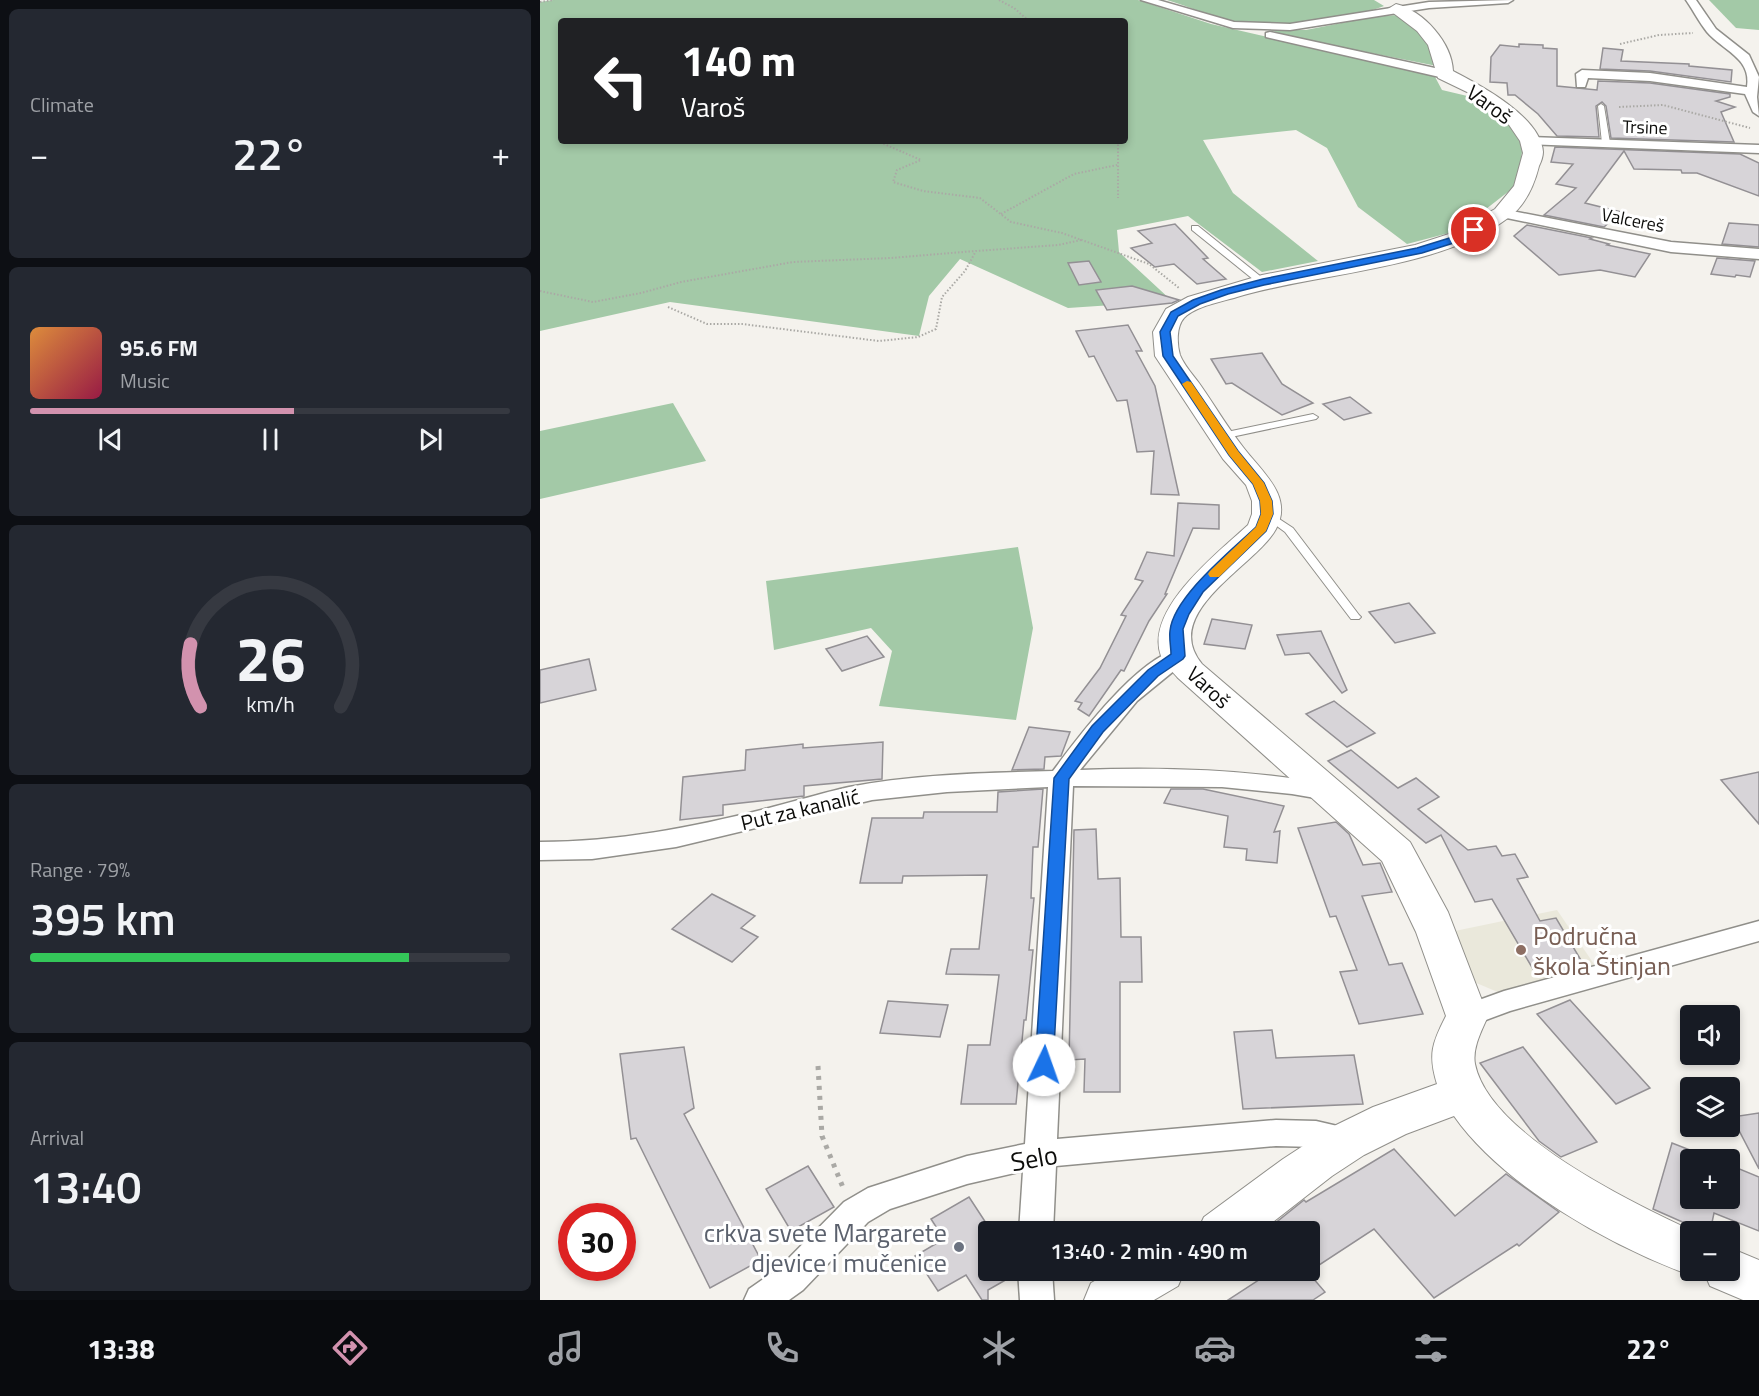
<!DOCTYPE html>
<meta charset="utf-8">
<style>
:root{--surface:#171b24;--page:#242831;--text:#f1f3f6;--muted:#9ea1a6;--line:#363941;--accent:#d292ae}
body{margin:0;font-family:"Titillium Web",sans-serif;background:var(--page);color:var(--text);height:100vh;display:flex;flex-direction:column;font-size:22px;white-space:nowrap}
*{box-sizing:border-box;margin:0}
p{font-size:20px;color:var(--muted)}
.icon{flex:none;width:33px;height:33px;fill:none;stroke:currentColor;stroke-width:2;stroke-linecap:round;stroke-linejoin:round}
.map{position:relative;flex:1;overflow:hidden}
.sheet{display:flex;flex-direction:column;gap:9px;padding:9px;background:#0d0f14;width:540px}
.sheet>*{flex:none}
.top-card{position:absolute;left:18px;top:18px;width:570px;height:126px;border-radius:6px;box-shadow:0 3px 9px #0003;background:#202124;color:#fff;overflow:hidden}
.controls{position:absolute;left:1140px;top:1005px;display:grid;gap:12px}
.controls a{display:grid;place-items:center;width:60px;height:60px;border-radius:6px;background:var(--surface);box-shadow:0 3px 9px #0003;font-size:30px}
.speed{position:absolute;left:18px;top:1203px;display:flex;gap:12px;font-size:30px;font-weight:700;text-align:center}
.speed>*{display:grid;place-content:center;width:78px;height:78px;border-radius:50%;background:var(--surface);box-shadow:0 3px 9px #0003;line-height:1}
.speed .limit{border:9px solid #d22;background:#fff;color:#111}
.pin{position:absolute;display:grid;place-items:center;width:51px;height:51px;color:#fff;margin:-26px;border:3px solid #fff;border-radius:50%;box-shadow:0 2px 6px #0007}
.me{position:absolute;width:66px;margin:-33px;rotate:3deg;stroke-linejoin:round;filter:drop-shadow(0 0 4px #0008)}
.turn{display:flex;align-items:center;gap:21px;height:126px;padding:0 24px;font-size:27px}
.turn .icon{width:78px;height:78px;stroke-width:2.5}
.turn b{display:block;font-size:42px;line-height:51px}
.big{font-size:45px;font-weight:600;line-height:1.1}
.sheet .card{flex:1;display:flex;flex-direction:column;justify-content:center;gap:9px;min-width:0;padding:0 21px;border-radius:9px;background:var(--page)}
.sheet .dial{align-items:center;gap:0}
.dial svg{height:156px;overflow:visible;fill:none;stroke:var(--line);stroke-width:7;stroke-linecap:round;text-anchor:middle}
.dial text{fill:var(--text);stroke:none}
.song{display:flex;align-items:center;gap:18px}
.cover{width:72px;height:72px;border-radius:9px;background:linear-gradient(135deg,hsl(30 70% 55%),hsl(340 70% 35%))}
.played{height:6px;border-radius:3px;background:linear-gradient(90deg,var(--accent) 55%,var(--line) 55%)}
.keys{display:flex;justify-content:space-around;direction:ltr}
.heat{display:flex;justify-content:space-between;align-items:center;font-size:33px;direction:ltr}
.charge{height:9px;border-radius:4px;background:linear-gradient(90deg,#34c759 79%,var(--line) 0)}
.trip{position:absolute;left:438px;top:1221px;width:342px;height:60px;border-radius:6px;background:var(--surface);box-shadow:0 3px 9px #0003;font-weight:600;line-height:60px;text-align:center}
.menu{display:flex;height:96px;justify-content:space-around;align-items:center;background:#090b0e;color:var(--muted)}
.menu .icon{width:42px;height:42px}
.menu .selected{color:var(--accent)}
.menu b{font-size:27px;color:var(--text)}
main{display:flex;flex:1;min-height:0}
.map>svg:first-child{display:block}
</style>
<main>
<section class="sheet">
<div class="card"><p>Climate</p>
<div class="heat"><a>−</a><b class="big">22°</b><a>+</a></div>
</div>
<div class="card">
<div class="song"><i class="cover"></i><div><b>95.6 FM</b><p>Music</p></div></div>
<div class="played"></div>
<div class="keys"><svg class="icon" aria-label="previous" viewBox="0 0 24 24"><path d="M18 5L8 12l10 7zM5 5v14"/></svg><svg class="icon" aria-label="pause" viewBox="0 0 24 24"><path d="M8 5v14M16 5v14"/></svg><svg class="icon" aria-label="next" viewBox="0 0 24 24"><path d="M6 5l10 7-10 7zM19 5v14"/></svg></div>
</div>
<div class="card dial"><svg viewBox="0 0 100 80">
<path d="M14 69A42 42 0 1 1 86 69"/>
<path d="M14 69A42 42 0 0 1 9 37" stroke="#d292ae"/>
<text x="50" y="56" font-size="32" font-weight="700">26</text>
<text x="50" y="72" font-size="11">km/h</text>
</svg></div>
<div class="card"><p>Range · 79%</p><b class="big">395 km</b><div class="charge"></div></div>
<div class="card"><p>Arrival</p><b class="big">13:40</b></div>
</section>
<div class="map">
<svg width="1219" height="1300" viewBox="0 0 1219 1300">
<rect width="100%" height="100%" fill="#f4f2ed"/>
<polygon fill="#eae8db" points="1017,910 1056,967 960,993 934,982 910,932"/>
<g fill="#a3c9a7" fill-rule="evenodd">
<path d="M 13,0 L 598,0 L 671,24 L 894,75 L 902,90 L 940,99 L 963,116 L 980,142 L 982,152 L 978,178 L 973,188 L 946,209 L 909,233 L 867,244 L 818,207 L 787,148 L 756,130 L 663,140 L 693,193 L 778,261 L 722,272 L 648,216 L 577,230 L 579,252 L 632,301 L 528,308 L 420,259 L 389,296 L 379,336 L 130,302 L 0,331 L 0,2 ZM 21,21 L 585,21 L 585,141 L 21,141 Z"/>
<path d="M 627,0 L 834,0 L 844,6 C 807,21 737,28 698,22 C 674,18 650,7 627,0 Z"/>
<polygon points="1169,0 1219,0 1219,30 1196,28"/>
<path d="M 857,15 C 878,30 892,41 897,66 L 750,37 L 730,30 L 766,30 L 832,17 Z"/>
<polygon points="133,403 166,461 0,499 0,431"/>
<polygon points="478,547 493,628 476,720 339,706 352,651 331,628 234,650 226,581"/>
</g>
<g fill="#d7d4d8" stroke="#939094" stroke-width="1.5">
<polygon points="979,44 1003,45 1003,48 1017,49 1017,86 1057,90 1058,81 1110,83 1190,94 1190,97 1176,101 1195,107 1181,112 1194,142 1071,138 1066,106 1062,102 1056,106 1059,137 1017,136 998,114 975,95 968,95 967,83 950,82 951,57 960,45 979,47"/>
<polygon points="1063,48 1083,50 1081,61 1149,64 1149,66 1192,70 1191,82 1110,71 1060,69"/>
<polygon points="1015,147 1200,154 1219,163 1219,196 1157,173 1142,173 1141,170 1094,169 1084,151 1045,203 1081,212 1064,227 1004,215 1036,188 1016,184 1033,164 1011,162"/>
<polygon points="1189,223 1219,225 1219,247 1182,244"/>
<polygon points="635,224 668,258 663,259 686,279 657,284 634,264 615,267 591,248 612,243 598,231"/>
<polygon points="987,225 1052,238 1050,239 1069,244 1067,245 1110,254 1095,277 1060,270 1019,275 974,236"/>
<polygon points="1177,258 1215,261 1210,277 1196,275 1195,277 1171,274"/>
<polygon points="549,261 561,282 539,285 528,263"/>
<polygon points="592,286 639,300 632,303 567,310 556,290"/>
<polygon points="588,325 602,351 596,351 615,386 639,495 611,494 614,451 597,452 587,400 577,401 554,356 549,357 536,331"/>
<polygon points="722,353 742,384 773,403 742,415 692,383 686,384 671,359"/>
<polygon points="810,397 831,413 804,420 783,404"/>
<polygon points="638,503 679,505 679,529 653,528 625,594 627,594 609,621 584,671 581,670 549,716 538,709 542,703 535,701 560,668 586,616 581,615 603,581 595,579 607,552 634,556"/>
<polygon points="869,603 895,633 855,643 829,612"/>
<polygon points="672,619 712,625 705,649 664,644"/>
<polygon points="781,631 807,690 802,693 769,653 745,655 737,635"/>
<polygon points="327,636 344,657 302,671 286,649"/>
<polygon points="49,659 56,690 0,703 0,670"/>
<polygon points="794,701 835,733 807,747 766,714"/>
<polygon points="489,727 530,732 521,756 505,757 504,769 472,770"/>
<polygon points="343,742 342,779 264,786 264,796 183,805 183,815 140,820 143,777 205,770 206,750 263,744 263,748"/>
<polygon points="811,750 858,788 876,778 899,797 878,809 928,850 956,846 962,856 975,854 988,877 977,879 1000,921 1016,918 1045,967 997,976 952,899 935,902 901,835 886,843 788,761"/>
<polygon points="1219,772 1219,824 1181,780"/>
<polygon points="503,789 498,847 493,847 491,898 494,898 489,950 493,950 486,1020 484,1020 476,1104 421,1104 428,1045 450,1045 459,975 406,974 411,949 439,949 447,875 363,876 362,883 320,883 332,818 383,818 384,812 457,812 458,792"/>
<polygon points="631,789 663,789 744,806 734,832 740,831 737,863 706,860 707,849 684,847 688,816 624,803"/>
<polygon points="796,822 809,834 823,865 840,863 852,892 822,896 849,965 862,963 883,1014 819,1024 800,972 817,970 796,916 790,917 758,828"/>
<polygon points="556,829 558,879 580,878 581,937 601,937 602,982 580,982 580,1092 544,1092 545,1059 529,1060 534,830"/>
<polygon points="172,894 215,916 201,928 218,937 192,962 132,929"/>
<polygon points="1030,1000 1110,1088 1076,1104 997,1014"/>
<polygon points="348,1001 408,1005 400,1037 340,1033"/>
<polygon points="732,1030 736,1058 814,1055 823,1104 703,1109 694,1032"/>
<polygon points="144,1047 154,1108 144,1114 221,1260 170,1288 96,1138 91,1139 80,1054"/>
<polygon points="983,1047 1057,1142 1021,1157 999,1141 940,1063"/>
<polygon points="1219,1113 1219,1169 1192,1117"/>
<polygon points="1132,1143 1150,1150 1150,1198 1190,1198 1190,1165 1219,1177 1219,1231 1174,1213 1170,1232 1165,1232 1113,1209"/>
<polygon points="854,1149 915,1216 966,1174 1019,1212 979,1246 977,1244 894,1298 834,1229 770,1271 770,1232 724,1232 764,1200 766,1202"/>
<polygon points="268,1166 294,1207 251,1231 226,1189"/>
<polygon points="429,1197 448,1226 448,1270 476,1270 476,1274 448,1290 448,1300 442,1300 426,1275 398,1291 375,1256 404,1239 391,1219"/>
<polygon points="734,1270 766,1270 785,1292 773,1300 688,1300"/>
</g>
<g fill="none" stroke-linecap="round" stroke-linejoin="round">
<g stroke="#908f8a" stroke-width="2">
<g id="lane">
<polygon points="1061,104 1064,106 1070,143 1066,145 1062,143 1058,106"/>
<polygon points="652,226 658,226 725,280 725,284 719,284 652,230"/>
<polygon points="773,414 778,417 776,419 682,439 677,436 682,433"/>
<polygon points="727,511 753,528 819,615 821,617 819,619 811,619 745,532 723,516 722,514"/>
</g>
</g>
<g stroke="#908f8a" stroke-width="3">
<g id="street">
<polygon points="601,0 618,0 694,22 750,24 889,2 973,0 968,3 889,8 750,30 693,28"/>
<path d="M 1146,0 L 1156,0 L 1176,29 L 1209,55 L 1219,77 L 1217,97 L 1219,116 L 1213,112 L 1205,94 L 1110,81 L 1048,78 L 1045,87 L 1037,87 L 1036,74 L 1042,70 L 1110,73 L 1207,87 C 1212,58 1182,50 1167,32 C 1159,22 1153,10 1146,0 Z"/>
<polygon points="730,32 904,70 910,74 904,78 726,37 726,33"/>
<polygon points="990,137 1219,145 1219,153 985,144 983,141 985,138"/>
<polygon points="962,209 1131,242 1219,249 1219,259 1131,252 957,216 955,213 957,210"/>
<path d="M 638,649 L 646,651 L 649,656 L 646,661 L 597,701 L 540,770 C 623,767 705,769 787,784 L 796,786 L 800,792 L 796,798 L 787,800 L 752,794 L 682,787 L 533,786 L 517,1139 L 736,1120 L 776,1121 L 819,1131 L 824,1140 L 819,1149 L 808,1153 L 776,1147 L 736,1146 L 516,1166 L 513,1232 L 479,1232 L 483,1171 L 427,1184 L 350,1209 L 328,1222 L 263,1290 L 249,1300 L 204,1300 L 209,1289 L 239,1268 L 304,1202 L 328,1188 L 427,1156 L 485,1144 L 508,787 L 407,792 L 332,800 L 136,847 L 52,859 L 0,860 L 0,842 C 78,842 154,827 229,808 C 256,801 282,793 309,787 C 376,774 445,773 513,771 C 539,736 596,660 638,649 Z"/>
<polygon points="1219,921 1219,941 970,1011 927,1027 917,1024 912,1016 917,1008 964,991"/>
<polygon points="478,1270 512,1270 514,1300 480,1300"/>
</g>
</g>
<g stroke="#908f8a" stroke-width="2">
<g id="secondary">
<path d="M 856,4 C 884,11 912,43 913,71 C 940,85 1001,117 1003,152 C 1003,156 1001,162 999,166 C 994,186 985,206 968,218 C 899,270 780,272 697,297 C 681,302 656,306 644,318 C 636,327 637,345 640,355 C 644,365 653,375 659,383 C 674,404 687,427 703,447 C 721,471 754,496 736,529 C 716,566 619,612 662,664 L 870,842 L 908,912 L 948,1016 C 942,1030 932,1048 935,1064 C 949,1134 1094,1204 1155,1232 L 1150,1232 L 1150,1270 L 1163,1270 L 1150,1275 C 1071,1246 963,1186 914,1116 L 866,1134 L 824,1155 L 792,1176 L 720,1232 L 657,1232 L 664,1217 L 743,1159 L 792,1127 L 833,1107 L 897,1084 C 888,1055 892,1043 906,1016 L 876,932 L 842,861 L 638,678 C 633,672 624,664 621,656 C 604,609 679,552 708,525 L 712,514 L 712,501 L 706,485 L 683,459 L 615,356 L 613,332 L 626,309 L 648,297 L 722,275 L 875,245 L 912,233 L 955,209 L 974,186 L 983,153 L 980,141 L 965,119 L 927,92 L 898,78 L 888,45 L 877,31 L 848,9 Z"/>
<polygon points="1190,1248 1219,1260 1219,1300 1203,1300 1170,1286 1163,1270 1190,1270"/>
<polygon points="574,1270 645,1270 638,1286 614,1300 544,1300 551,1283"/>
</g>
</g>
<g stroke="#aaa9a5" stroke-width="2" stroke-dasharray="1.5 2" stroke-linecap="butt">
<polyline points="459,0 474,8 489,21"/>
<polyline points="0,2 14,0"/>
<polyline points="1080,44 1119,35 1153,33"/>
<polyline points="1079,107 1123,105 1210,128"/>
<polyline points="337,141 381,160 357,170 353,182 383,191 440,198 471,222 522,233 609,264 639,288"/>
<polyline points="578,141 578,198"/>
<polyline points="461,214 534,174 577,165"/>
<polyline points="0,291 53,302 101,293 141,282 253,262 351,258 435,251"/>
<polyline points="128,307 167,324 202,324 339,341 378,337 396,329 402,297 425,271 436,251 518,245 541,240"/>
</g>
<polyline stroke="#aaa9a5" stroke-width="5" stroke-dasharray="4 6" stroke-linecap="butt" points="278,1066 282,1136 304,1190"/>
<use href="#lane" fill="#fff" fill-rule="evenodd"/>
<use href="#street" fill="#fff" fill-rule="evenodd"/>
<use href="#secondary" fill="#fff" fill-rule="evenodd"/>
</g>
<path fill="#1a73e8" stroke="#114b97" stroke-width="1.5" d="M 934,227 L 937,228 L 937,231 L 923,240 L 882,253 L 724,285 L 688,294 L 660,304 L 638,316 L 630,332 L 633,356 L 698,451 L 724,483 L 732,501 L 733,514 L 726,531 L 663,592 L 649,614 L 643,629 L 645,656 L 643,659 L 618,676 L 563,732 L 529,779 L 513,1065 L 510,1071 L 504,1073 L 498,1071 L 495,1065 L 514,778 L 552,726 L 608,670 L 631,654 C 631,647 629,638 630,631 C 633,597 692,550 716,527 L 721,514 L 720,501 L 713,484 L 689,455 L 623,356 L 620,332 L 631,312 L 653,300 L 681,290 L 723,279 L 877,248 L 916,236 Z"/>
<polygon fill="#f59e0b" points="647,381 651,382 698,451 724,483 732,501 733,514 726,531 679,577 670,577 668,574 670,571 716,527 721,514 720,501 713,484 689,455 642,384"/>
<circle fill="#8d6e63" stroke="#fff" stroke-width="2" cx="981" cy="950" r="6"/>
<circle fill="#6b7280" stroke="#fff" stroke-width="2" cx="419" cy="1247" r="6"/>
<g text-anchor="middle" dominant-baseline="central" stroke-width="6" stroke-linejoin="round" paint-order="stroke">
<g font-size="18" fill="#0c0c0a" stroke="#fff">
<text transform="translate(1105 127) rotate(2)">Trsine</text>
<text transform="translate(1093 220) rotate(11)">Valcereš</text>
</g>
<g font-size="21" fill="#0c0c0a" stroke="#fff">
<text transform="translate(950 104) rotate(36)">Varoš</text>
<text transform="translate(669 687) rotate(43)">Varoš</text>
<text transform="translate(260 809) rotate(-13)">Put za kanalić</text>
</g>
<g font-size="26" fill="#785e54" stroke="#fff" text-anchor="start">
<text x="993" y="935">Područna<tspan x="993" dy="30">škola Štinjan</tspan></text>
</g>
<g font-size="26" fill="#0c0c0a" stroke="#fff">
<text transform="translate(494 1158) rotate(-10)">Selo</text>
</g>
<g font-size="26" fill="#5b616d" stroke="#fff" text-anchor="end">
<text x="407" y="1232">crkva svete Margarete<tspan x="407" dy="30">djevice i mučenice</tspan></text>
</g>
</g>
</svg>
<div class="controls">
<a><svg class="icon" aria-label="sound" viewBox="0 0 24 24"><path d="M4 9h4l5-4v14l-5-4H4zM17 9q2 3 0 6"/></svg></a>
<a><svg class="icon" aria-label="layers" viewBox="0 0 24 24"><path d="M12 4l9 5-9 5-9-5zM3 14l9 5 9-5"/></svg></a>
<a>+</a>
<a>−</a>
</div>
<div class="speed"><div class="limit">30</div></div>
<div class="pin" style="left:934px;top:230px;background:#d93025"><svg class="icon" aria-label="arrive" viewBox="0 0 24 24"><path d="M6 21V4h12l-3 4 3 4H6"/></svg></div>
<svg class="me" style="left:504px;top:1065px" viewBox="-20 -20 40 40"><circle r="19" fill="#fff"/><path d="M0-13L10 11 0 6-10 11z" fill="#1a73e8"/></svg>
<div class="trip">13:40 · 2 min · 490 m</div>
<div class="top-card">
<div class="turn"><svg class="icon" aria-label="left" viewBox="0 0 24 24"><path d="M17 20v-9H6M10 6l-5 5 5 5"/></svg><div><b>140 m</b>Varoš</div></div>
</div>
</div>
</main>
<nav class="menu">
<b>13:38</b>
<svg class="icon selected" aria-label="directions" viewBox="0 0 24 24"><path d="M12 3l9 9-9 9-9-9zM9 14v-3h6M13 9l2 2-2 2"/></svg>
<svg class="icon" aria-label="music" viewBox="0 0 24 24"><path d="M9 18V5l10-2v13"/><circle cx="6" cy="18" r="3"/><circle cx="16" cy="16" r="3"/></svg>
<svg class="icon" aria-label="phone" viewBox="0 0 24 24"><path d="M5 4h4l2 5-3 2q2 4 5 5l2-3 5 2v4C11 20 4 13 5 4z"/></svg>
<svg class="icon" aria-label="climate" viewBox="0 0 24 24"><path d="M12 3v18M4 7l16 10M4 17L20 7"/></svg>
<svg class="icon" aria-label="car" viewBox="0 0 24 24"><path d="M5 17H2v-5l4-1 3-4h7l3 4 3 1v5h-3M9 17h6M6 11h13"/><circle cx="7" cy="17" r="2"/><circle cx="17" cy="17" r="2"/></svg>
<svg class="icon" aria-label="filters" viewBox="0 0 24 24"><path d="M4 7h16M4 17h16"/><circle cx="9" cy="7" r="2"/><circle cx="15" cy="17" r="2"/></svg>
<b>22°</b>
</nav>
